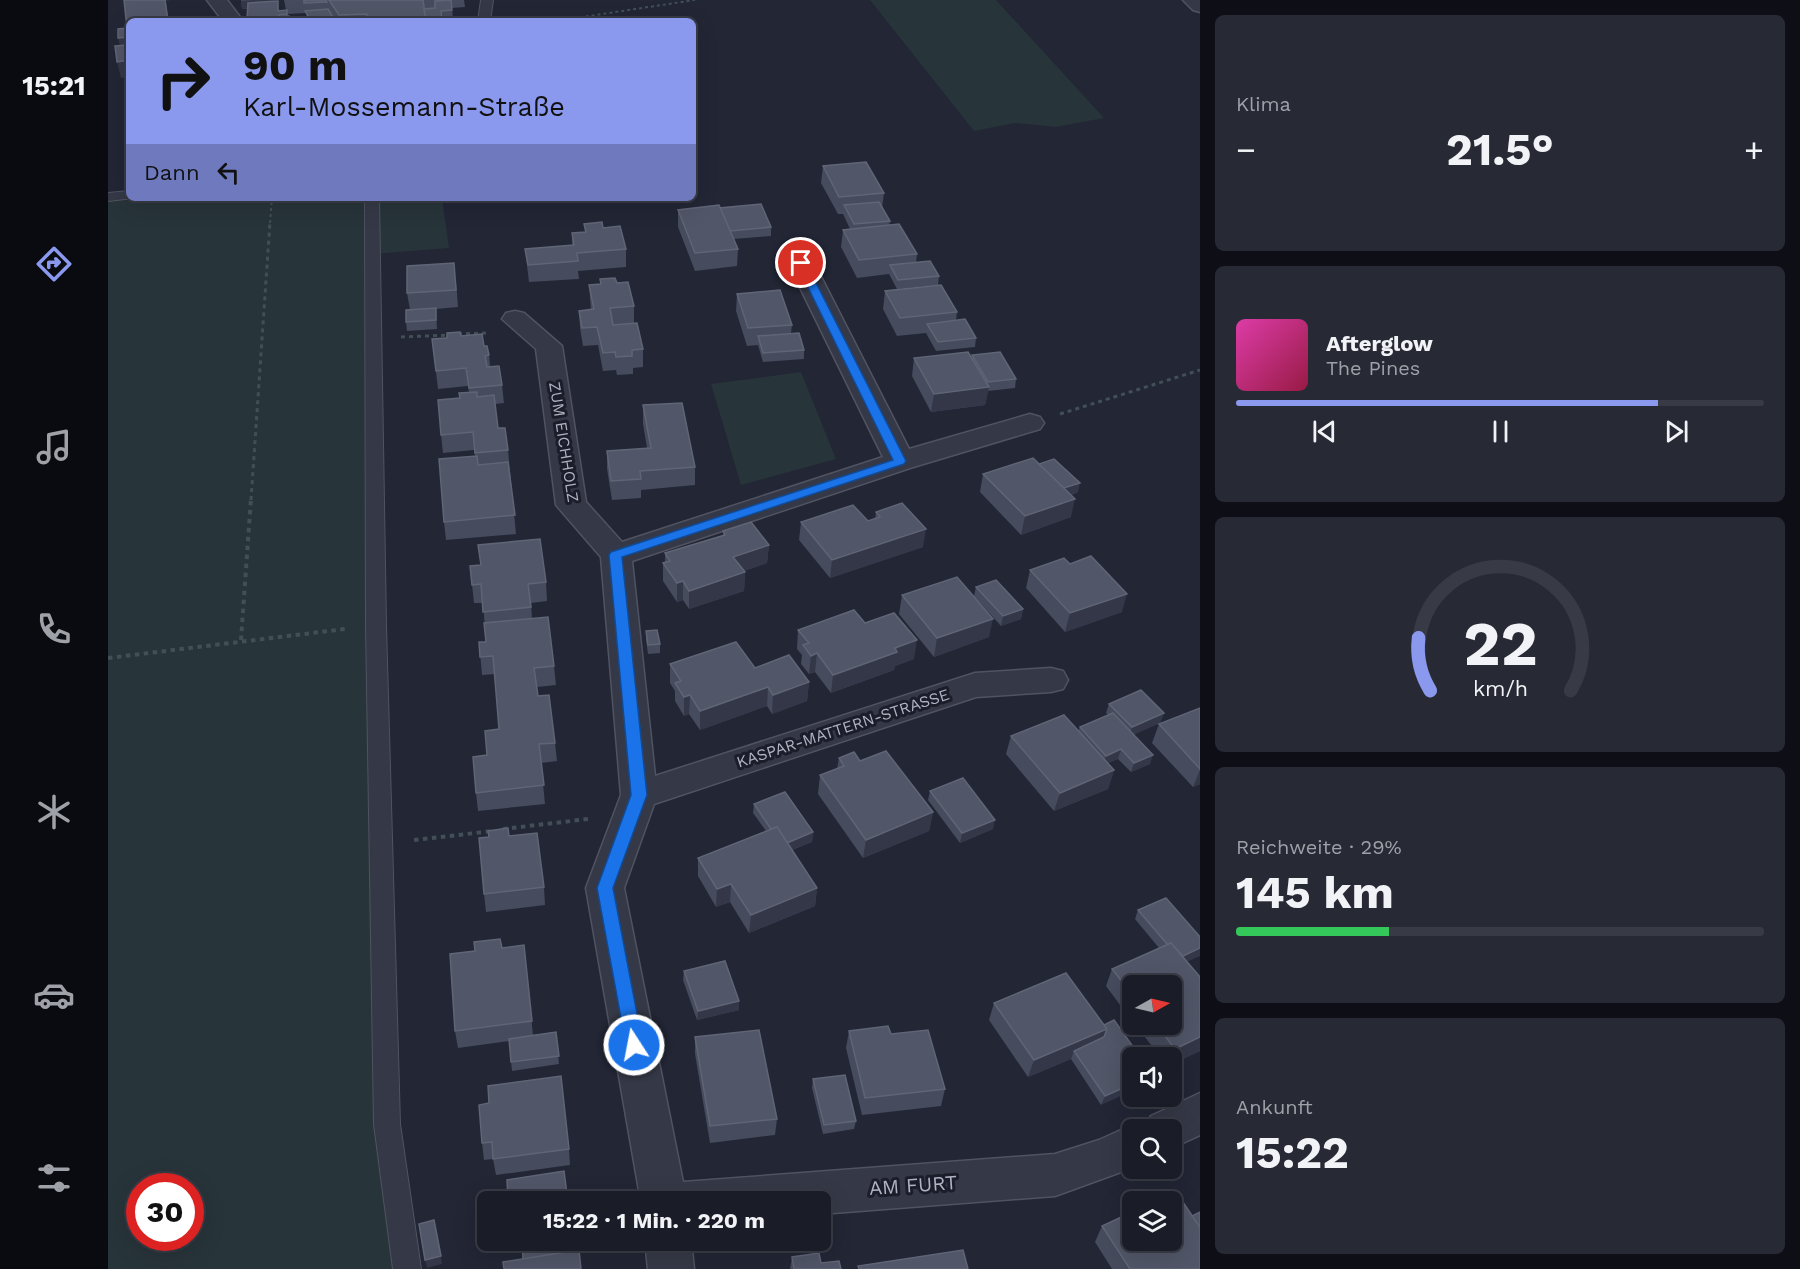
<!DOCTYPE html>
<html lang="de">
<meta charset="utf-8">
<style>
:root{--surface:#1a1c28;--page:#272934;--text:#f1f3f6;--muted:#9fa1a8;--line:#383a45;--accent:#8a99ed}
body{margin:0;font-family:"Work Sans",sans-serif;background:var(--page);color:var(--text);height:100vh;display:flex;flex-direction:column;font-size:22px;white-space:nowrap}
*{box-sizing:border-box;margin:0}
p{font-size:20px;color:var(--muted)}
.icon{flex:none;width:33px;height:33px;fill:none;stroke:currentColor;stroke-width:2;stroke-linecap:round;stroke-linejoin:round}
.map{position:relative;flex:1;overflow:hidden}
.details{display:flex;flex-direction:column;gap:15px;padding:15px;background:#0e0f16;width:600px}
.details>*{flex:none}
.top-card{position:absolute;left:18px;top:18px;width:570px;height:183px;border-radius:9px;box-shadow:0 6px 24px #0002,0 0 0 2px var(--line);background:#8a99ed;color:#111;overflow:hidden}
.needle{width:39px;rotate:82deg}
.controls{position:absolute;left:1014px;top:975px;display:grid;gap:12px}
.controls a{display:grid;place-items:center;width:60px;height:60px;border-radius:9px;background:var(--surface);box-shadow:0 6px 24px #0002,0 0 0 2px var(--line);font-size:30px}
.speed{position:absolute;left:18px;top:1173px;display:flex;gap:12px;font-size:30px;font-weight:700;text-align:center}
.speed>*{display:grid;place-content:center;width:78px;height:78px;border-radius:50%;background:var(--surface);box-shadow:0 6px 24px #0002,0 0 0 2px var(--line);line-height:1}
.speed .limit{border:9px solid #d22;background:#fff;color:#111}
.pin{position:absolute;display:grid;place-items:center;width:51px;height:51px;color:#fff;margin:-26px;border:3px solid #fff;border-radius:50%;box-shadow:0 2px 6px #0007}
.me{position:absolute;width:66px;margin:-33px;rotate:349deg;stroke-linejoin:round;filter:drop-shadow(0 0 4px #0008)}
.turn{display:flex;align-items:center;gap:21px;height:126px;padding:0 18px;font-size:27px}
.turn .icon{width:78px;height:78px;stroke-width:2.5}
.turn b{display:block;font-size:42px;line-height:51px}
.then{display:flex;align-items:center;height:57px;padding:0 18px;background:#0003;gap:12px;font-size:22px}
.big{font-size:45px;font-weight:700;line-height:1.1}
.details .card{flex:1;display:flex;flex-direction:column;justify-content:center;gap:9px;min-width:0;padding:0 21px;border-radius:9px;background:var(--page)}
.details .dial{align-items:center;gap:0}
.dial svg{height:156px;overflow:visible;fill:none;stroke:var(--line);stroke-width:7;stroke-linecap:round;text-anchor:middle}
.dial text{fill:var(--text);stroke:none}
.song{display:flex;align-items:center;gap:18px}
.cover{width:72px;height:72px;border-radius:9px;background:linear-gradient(135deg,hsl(320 70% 55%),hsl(340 70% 35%))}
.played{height:6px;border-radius:3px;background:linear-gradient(90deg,var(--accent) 80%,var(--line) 80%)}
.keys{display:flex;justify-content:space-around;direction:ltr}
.heat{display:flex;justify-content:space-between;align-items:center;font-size:33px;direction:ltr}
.charge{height:9px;border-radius:4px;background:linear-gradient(90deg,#34c759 29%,var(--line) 0)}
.trip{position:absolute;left:369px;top:1191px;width:354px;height:60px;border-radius:9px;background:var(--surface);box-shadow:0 6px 24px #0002,0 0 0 2px var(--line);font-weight:700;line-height:60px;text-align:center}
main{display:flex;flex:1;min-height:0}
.tab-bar{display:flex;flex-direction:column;width:108px;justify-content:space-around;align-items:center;background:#0a0b10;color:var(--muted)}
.tab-bar .icon{width:42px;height:42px}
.tab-bar .active{color:var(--accent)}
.tab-bar b{font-size:27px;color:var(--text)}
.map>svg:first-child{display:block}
</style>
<main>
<nav class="tab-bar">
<b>15:21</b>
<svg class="icon active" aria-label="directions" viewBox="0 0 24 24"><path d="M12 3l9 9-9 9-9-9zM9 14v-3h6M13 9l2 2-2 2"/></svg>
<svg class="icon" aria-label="music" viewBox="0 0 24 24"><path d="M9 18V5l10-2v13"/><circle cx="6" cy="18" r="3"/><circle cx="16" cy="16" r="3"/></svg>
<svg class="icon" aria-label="phone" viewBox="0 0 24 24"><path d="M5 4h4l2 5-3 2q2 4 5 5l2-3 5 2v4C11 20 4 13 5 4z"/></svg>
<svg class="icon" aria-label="climate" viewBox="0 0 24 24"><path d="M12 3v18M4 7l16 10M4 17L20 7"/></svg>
<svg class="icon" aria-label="car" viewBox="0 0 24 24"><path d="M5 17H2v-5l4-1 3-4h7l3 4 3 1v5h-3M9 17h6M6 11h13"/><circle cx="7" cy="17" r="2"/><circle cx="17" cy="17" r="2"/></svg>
<svg class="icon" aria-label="filters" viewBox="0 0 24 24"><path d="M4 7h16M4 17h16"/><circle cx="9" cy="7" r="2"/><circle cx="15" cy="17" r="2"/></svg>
</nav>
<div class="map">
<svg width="1092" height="1269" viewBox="0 0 1092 1269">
<rect width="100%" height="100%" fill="#222635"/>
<g fill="#273439" fill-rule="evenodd">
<polygon points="762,0 888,0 996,118 948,127 907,123 866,131"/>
<path d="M 0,197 L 334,198 L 341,248 L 266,254 L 272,844 L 299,1269 L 0,1269 ZM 32,1186 L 82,1186 L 82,1238 L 32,1238 Z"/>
<polygon points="693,372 728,459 633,485 603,384"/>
</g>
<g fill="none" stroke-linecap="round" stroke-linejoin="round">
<g stroke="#505361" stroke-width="2">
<g id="service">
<polygon points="373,0 385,0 382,21 370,21"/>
<polygon points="21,191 21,198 26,198 0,201 0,193"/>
<polygon points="257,198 271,198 278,625 292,1124 313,1269 285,1269 266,1124 258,625"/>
</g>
</g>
<g stroke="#505361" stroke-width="3">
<g id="minor">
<polygon points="99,0 119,0 135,21 115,21"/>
<polygon points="1075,0 1092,0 1092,12 1085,10"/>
<polygon points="693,255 702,258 706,263 801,449 922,414 932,417 936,423 932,429 802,468 524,561 547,776 867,673 943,668 955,671 960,680 955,689 943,692 868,697 546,804 516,888 575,1182 947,1154 991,1140 1024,1125 1035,1130 1024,1130 1024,1168 947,1196 712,1214 712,1202 533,1202 478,888 513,795 493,557 448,505 428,349 394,319 398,313 407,311 416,313 454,346 478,502 514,542 775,457 680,263 684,258"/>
<polygon points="1092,1093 1092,1135 1064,1148 1064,1130 1036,1130 1043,1116"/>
<polygon points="537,1240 583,1240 586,1269 540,1269"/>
</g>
</g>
<g stroke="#434f56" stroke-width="2" stroke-dasharray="3 3" stroke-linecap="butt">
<polyline points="448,21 587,0"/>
<polyline points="162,223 164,198"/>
</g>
<g stroke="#434f56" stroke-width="3" stroke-dasharray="4 4" stroke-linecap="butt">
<polyline points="350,334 379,333"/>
<polyline points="293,337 343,335"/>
<polyline points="952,414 1092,370"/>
<polyline points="143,500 162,222"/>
</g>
<g stroke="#434f56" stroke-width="4" stroke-dasharray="4.5 4.5" stroke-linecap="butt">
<polyline points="133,640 143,498"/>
<polyline points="0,658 237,629"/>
<polyline points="395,829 480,819"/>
<polyline points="306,840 385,831"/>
</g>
<use href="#service" fill="#353846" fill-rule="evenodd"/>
<use href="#minor" fill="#353846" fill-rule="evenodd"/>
</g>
<g fill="#464b5d">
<polygon points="133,0 166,0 171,10 178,10 176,0 356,0 357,7 344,8 345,18 334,19 334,21 200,21 198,13 180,14 182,21 139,21 139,9 134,9"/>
<polygon points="715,166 776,193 774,208 782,221 781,225 809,254 808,263 831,276 830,285 789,289 781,274 749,278 733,247 735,230 742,229 735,214 730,214 713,183"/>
<polygon points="612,208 663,227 663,236 626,239 630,249 629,266 587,271 570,227 570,210"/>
<polygon points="476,224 495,228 518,249 518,267 470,271 471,279 421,282 417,249 464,245 464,233 477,232"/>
<polygon points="492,279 509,283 526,306 526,323 535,349 535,367 525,368 525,374 509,375 508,370 495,371 490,345 475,346 472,328 471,311 483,310 481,285 492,285"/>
<polygon points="348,280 350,307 328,309 329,329 299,331 298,322 302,310 299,293"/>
<polygon points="777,291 849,312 848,320 868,338 867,347 828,351 818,333 789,336 775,309"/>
<polygon points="629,294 684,325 683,333 696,350 696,359 655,362 650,345 639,346 628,311"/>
<polygon points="353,336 376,346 381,355 382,366 394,385 396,403 387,404 390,428 400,450 408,534 338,540 336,522 367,456 366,450 335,453 333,435 352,398 361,392 360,386 330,389 324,339"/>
<polygon points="864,355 908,379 907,388 880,391 877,405 823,412 804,376 806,358 863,358"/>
<polygon points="535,405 587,467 587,485 533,490 533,498 504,500 499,469 499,451 539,448 535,424"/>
<polygon points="931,464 970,492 963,495 963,517 913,535 872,492 875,474"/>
<polygon points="768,512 815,547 722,578 691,540 693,522 760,521 767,519"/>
<polygon points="615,531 661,545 659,563 636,571 637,572 636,591 581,609 575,600 569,602 555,581 555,563 557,562 557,553 615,535"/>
<polygon points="962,564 1014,612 957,632 918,588 922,570"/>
<polygon points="362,566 438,582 439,601 423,603 424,618 446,666 448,685 429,687 430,696 447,743 449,761 433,763 437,804 370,811 368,793 379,755 391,729 387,674 374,675 371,642 378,642 375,603 366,603"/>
<polygon points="868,587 915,609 913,619 893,626 866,596"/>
<polygon points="794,595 881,637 826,657 791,614"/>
<polygon points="757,623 806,659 787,666 786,670 723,693 707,672 701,674 693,664 694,655 689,649 690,630"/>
<polygon points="538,631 552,644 552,653 540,654 538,640"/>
<polygon points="562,664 647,668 701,682 699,701 664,714 659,706 592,730 581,714 576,716 567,701 567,691 562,683"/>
<polygon points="1001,704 1056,713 1052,723 1026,734 1042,764 1023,772 1010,759 1000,763 1006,770 1000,789 946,811 898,754 903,736 970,731 972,727 1000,715 998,713"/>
<polygon points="1092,708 1092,784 1085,787 1044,743 1051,724"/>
<polygon points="731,758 752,761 825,812 821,831 755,858 710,794 712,775 729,769"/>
<polygon points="822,791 885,829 852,843 820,800"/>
<polygon points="646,804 705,832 704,842 684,850 709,888 707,906 641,933 622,902 608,907 590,876 590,858 658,831 645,813"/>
<polygon points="401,836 436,887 437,905 378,912 376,894 381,837"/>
<polygon points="1030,910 1079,962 1092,977 1092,1051 1064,1064 1064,1058 1053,1058 1027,1024 1064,1024 1024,986 1024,1021 998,986 1004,969 1051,948 1027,919"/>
<polygon points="416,945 425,1035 448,1032 451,1064 404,1071 401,1041 350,1048 347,1031"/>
<polygon points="576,971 631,1001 631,1010 589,1020 575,980"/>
<polygon points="886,1003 996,1025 1033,1058 993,1105 963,1059 920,1077 881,1020"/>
<polygon points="741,1031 783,1034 837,1089 833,1106 754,1115 738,1048"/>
<polygon points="587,1037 669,1119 667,1135 602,1143 587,1054"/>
<polygon points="705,1079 748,1121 746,1129 715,1134 704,1088"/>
<polygon points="371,1105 461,1149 462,1165 388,1175 385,1159 376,1160 374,1143"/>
<polygon points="994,1226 1092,1269 1004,1269 987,1242"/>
<polygon points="684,1257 713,1263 733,1269 682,1269"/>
</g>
<g fill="#333748">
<polygon points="23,0 63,0 58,1 61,21"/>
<polygon points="146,0 166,0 167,6 134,9 133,1"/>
<polygon points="21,37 21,53 14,54 10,38"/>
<polygon points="21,60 21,77 13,78 9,62"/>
<polygon points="881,387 877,405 823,412 826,394"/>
<polygon points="972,483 970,492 945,500 947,491"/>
<polygon points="967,499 963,517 913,535 917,516"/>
<polygon points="818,529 815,547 722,578 724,560"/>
<polygon points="661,545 659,563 624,575 625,557"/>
<polygon points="637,572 636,591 581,609 581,591"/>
<polygon points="575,581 575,600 569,602 569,583"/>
<polygon points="1019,594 1014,612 957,632 962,613"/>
<polygon points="915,609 913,619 893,626 895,616"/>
<polygon points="885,619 881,637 826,657 829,638"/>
<polygon points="809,640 806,659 787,666 786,670 723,693 725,675 787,648"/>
<polygon points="709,653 707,672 701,674 703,656"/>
<polygon points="701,682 699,701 664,714 665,695"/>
<polygon points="660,687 659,706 592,730 592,711"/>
<polygon points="582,695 581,714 576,716 576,697"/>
<polygon points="1056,713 1052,723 1021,737 1024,727"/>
<polygon points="1013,749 1010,759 995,765 998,756"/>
<polygon points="1045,755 1042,764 1023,772 1026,763"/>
<polygon points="1006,770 1000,789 946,811 952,793"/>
<polygon points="1092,770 1092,784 1085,787"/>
<polygon points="825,812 821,831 755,858 758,840"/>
<polygon points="887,820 885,829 852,843 854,833"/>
<polygon points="705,832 704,842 673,854 674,845"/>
<polygon points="623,884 622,902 608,907 609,889"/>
<polygon points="709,888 707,906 641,933 643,915"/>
<polygon points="1092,948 1092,956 1067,967 1071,958"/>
<polygon points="631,1001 631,1010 589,1020 590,1011"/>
<polygon points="999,1029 993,1046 966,1051 963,1059 920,1077 926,1060"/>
<polygon points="1092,1037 1092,1051 1064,1064 1064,1058 1067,1049"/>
<polygon points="1024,1084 1024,1091 993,1105 997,1096"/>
<polygon points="328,1228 334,1264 319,1268 317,1260"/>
</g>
<g fill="#515668" stroke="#606576" stroke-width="1.5">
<polygon points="16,0 57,0 60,21 21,21 21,37 10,38 10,29 19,28"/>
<polygon points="196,0 218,0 219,2 196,3"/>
<polygon points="221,0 315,0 318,21 259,21 259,14 231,15"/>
<polygon points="343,0 344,10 333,11 334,21 318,21 316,9 327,8 327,1"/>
<polygon points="170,1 170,11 179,10 179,14 171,15 171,17 139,19 140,3"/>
<polygon points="220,9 227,21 203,21 197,11"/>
<polygon points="181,16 182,21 143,21 143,19"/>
<polygon points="111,18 111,21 86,21"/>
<polygon points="20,42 21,42 21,60 9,62 7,46 21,45"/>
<polygon points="758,162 776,193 731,197 715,166"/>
<polygon points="771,202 782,221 746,224 736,205"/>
<polygon points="653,204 663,227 622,231 612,208"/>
<polygon points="611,205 630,249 587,253 570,210"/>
<polygon points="494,222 495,228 512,226 518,249 469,253 470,261 420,265 417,249 466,245 464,233 478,232 476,224"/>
<polygon points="791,224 809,254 751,260 735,230"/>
<polygon points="822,261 831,276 790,280 782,265"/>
<polygon points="346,263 348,290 299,293 299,266"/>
<polygon points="507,278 509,283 520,282 526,306 502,308 505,325 529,323 535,349 524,350 524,356 508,357 507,352 495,353 489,327 474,328 471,311 486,309 481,285 493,284 492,279"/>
<polygon points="833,285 849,312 792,318 777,291"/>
<polygon points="672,290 684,325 640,328 629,294"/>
<polygon points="328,308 328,320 298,322 298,310"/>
<polygon points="857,319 868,338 830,342 819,324"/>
<polygon points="352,332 353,336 374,334 376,346 379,346 381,355 377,356 379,367 391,366 394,385 361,388 358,368 328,371 324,339 339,338 339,333"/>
<polygon points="691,333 696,350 655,353 650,336"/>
<polygon points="860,352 881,387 826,394 806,358"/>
<polygon points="892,352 908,379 880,382 864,355"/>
<polygon points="369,392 369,397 386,395 390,428 397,428 400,450 367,453 365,432 333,435 330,400 352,398 351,393"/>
<polygon points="574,403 587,467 532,471 533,479 503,481 499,451 543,448 535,405"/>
<polygon points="369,456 370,465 400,462 407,515 336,522 331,459"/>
<polygon points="925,458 967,499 917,516 875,474"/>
<polygon points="946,459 972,483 956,488 931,464"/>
<polygon points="794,503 818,529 724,560 693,522 745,505 760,521 772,517 768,512"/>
<polygon points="643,522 661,545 625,557 637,572 581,591 575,581 569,583 555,563 562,561 557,553 617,535 615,531"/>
<polygon points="432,539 438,582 420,584 423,607 375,612 373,584 364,585 362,566 373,565 370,545"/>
<polygon points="983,556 1019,594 962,613 922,570 956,558 962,564"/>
<polygon points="849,577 885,619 829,638 794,595"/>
<polygon points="888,580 915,609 895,616 868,587"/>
<polygon points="746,610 757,623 786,613 809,640 787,648 789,652 725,675 709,653 703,656 695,645 701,643 690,630"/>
<polygon points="440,617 446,666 426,668 430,696 441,695 447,743 431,744 436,785 368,793 365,757 379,755 377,731 391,729 385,656 372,657 371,642 378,642 376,623"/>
<polygon points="549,630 552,644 540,645 538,631"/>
<polygon points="628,642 647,668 681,655 701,682 665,695 660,687 592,711 582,695 576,697 567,683 573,681 562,664"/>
<polygon points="1033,690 1056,713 1024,727 1001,704"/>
<polygon points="1092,708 1092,769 1051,724"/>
<polygon points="1005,713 1045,755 1026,763 1013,749 998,756 972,727"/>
<polygon points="956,715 1006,770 952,793 903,736"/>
<polygon points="778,751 825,812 758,840 712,775 736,766 731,758 746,752 752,761"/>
<polygon points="855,778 887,820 854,833 822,791"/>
<polygon points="677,792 705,832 679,843 669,827 663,829 646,804"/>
<polygon points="669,827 709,888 643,915 623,884 609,889 590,858"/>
<polygon points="400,828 401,836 429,833 436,887 376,894 371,838 381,837 380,831"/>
<polygon points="1058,898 1092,937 1092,948 1075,956 1063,943 1059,944 1030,910"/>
<polygon points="392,939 394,948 416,945 424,1021 347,1031 342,954 367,951 366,942"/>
<polygon points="1063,943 1092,977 1092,1037 1067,1049 1048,1024 1064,1024 1064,986 1024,986 1024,994 1004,969"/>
<polygon points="617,961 631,1001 590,1011 576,971"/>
<polygon points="958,973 999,1029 926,1060 886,1003"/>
<polygon points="1006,1020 1033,1058 1024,1058 1024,1084 997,1096 966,1051 996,1037 999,1029 996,1025"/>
<polygon points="780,1026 783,1034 820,1030 837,1089 757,1098 741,1031"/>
<polygon points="651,1030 669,1119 602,1126 587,1037"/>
<polygon points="448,1032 451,1056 403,1062 401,1039"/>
<polygon points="737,1075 748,1121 716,1125 705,1079"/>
<polygon points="453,1076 461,1149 385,1159 384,1142 374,1143 371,1105 381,1103 380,1086"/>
<polygon points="456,1171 460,1202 400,1202 399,1180"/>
<polygon points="1068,1192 1092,1227 1092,1269 1022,1269 994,1226 1024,1212 1024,1240 1064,1240 1064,1202 1047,1202"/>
<polygon points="1092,1212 1092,1227 1084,1216"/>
<polygon points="326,1220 333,1256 317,1260 311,1224"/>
<polygon points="414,1240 465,1240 466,1251 415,1259"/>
<polygon points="471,1250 473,1269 396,1269 395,1262"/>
<polygon points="855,1250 860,1269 751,1269 750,1266"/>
<polygon points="711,1253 713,1263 731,1261 733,1269 686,1269 684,1257"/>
</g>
<polygon fill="#1a73e8" stroke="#114b97" stroke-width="1.5" points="693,260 698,263 798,461 796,464 514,557 539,795 505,888 535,1045 533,1050 526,1053 520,1050 518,1045 489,888 523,795 501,555 503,552 785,460 688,263"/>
<g text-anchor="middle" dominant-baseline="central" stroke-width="6" stroke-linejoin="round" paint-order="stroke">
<g font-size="16" fill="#b0b3c2" stroke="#1b1e2a">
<text transform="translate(456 442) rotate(81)">ZUM EICHHOLZ</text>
<text transform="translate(735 728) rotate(-18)">KASPAR-MATTERN-STRASSE</text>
</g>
<g font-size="20" fill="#b0b3c2" stroke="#1b1e2a">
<text transform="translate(805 1185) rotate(-4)">AM FURT</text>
</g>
</g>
</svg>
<div class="controls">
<a><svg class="needle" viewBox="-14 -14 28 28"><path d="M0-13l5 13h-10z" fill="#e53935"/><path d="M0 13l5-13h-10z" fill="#9fa1a8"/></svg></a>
<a><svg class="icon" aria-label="sound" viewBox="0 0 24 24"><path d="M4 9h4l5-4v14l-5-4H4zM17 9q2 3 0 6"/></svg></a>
<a><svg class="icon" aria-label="search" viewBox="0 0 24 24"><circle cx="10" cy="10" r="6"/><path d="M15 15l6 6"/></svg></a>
<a><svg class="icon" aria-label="layers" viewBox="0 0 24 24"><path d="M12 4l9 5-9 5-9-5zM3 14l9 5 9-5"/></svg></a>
</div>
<div class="speed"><div class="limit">30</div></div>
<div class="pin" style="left:693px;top:263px;background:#d93025"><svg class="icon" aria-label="arrive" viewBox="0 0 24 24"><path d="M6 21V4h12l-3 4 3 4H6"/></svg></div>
<svg class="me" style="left:526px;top:1045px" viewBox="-20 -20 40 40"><circle r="17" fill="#1a73e8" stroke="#fff" stroke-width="3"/><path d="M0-11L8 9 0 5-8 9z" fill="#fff"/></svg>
<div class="trip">15:22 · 1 Min. · 220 m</div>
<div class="top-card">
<div class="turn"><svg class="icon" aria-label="right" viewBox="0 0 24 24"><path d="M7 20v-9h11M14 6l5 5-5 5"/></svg><div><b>90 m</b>Karl-Mossemann-Straße</div></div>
<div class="then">Dann<svg class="icon" aria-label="left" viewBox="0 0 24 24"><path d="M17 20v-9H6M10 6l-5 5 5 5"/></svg></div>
</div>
</div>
<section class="details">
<div class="card"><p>Klima</p>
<div class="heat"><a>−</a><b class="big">21.5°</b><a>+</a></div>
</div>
<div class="card">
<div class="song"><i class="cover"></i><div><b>Afterglow</b><p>The Pines</p></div></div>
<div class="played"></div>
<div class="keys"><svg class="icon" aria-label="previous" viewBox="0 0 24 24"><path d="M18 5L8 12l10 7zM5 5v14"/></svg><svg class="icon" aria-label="pause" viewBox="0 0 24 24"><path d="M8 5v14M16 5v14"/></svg><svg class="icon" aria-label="next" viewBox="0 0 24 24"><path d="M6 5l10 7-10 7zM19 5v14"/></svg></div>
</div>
<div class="card dial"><svg viewBox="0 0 100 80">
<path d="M14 69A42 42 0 1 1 86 69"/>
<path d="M14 69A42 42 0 0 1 8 42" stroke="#8a99ed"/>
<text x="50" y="56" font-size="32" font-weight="700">22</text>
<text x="50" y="72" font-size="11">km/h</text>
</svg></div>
<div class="card"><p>Reichweite · 29%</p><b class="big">145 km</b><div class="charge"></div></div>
<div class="card"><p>Ankunft</p><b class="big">15:22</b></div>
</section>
</main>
